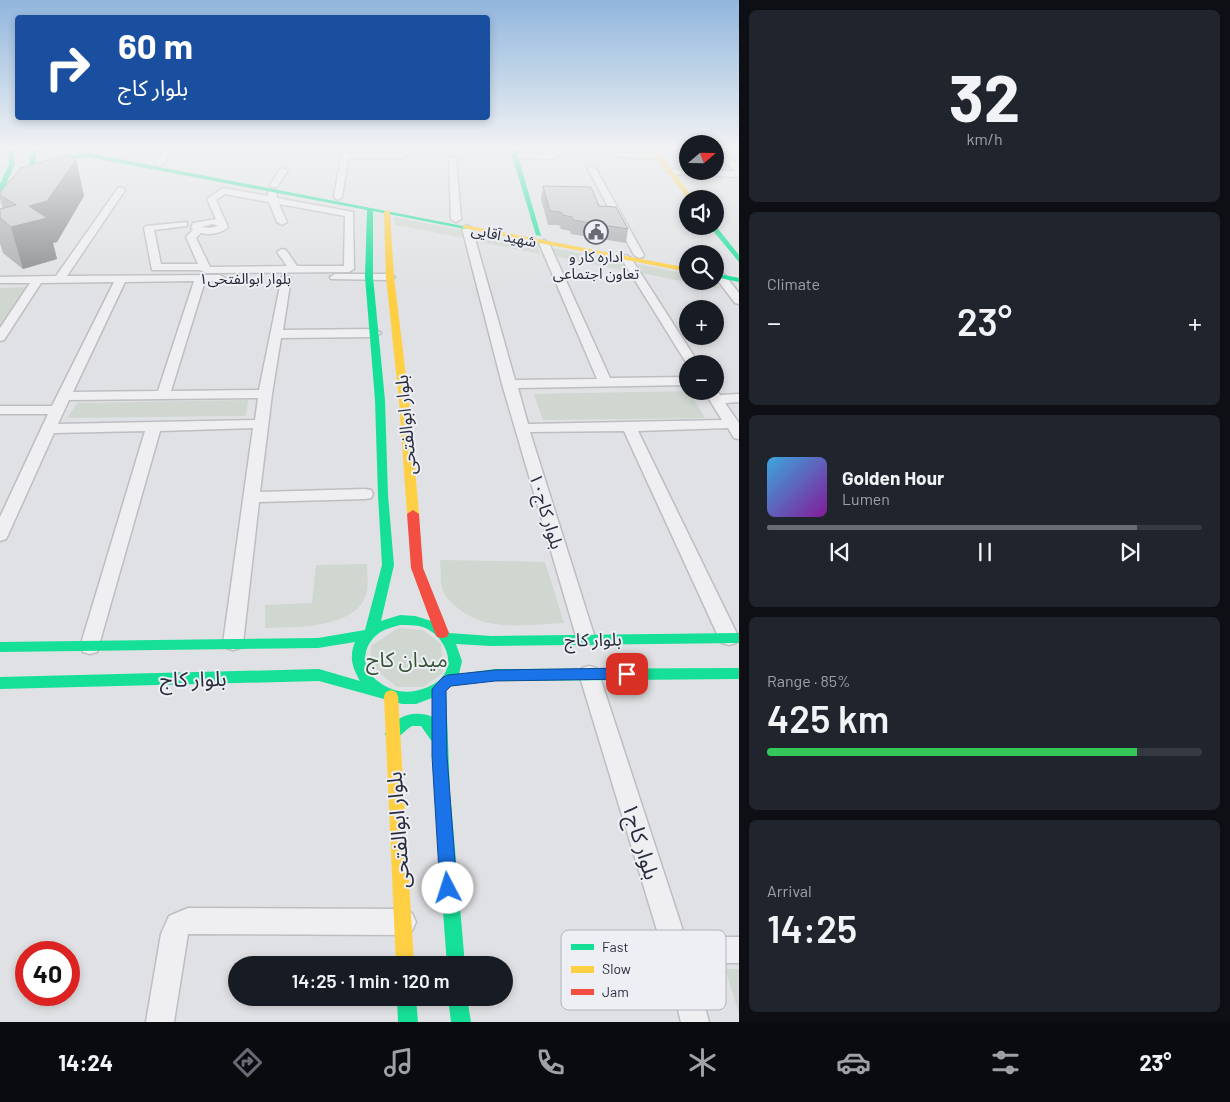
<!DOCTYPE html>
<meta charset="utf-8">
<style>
:root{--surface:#171b24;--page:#20242c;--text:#f1f3f6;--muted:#9ea1a6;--line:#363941;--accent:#686b76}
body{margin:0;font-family:Barlow,"Noto Sans Arabic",sans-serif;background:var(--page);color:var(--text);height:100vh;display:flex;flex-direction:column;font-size:19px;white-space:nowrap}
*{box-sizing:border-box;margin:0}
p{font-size:16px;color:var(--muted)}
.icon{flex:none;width:28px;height:28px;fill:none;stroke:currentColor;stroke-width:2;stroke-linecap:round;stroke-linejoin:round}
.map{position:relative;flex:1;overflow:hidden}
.drawer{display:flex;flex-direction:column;gap:10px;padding:10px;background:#0d0f14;width:491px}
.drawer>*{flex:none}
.top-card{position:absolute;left:15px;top:15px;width:475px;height:105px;border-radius:5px;box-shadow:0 2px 8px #0003;background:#1a4fa0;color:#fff;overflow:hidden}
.needle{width:32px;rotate:70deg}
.tools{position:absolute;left:679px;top:135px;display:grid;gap:10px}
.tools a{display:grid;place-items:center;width:45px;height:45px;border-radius:50%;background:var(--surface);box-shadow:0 2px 8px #0003;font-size:25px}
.speed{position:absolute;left:15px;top:941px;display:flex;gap:10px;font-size:25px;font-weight:700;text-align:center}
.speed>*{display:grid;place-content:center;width:65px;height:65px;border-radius:50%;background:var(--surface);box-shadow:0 2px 8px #0003;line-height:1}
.speed .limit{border:8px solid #d22;background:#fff;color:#111}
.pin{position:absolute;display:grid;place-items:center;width:42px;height:42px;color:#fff;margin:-21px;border-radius:10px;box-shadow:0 2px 8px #0006}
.me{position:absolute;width:55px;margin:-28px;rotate:355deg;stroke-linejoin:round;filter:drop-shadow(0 0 4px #0008)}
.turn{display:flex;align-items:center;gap:18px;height:105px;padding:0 20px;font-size:22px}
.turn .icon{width:65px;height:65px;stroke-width:2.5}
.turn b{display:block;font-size:35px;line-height:42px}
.big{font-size:38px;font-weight:600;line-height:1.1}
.drawer .card{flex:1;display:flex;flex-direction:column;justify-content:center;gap:8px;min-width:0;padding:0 18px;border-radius:8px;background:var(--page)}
.drawer .dial{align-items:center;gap:0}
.dial b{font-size:65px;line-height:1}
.song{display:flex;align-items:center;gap:15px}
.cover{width:60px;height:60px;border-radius:8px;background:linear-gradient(135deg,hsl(200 70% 55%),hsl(290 70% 35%))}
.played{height:5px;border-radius:2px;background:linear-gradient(90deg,var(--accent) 85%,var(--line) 85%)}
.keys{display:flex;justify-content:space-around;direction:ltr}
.heat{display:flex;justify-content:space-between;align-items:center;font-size:28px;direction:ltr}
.charge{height:8px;border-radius:4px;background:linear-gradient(90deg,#34c759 85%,var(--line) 0)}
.trip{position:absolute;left:228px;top:956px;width:285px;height:50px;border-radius:25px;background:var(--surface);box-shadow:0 2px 8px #0003;font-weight:600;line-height:50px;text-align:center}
.menu{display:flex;height:80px;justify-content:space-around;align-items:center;background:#090b0e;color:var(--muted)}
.menu .icon{width:35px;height:35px}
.menu .selected{color:var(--accent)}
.menu b{font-size:22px;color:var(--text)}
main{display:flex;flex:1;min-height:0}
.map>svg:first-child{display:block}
</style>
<main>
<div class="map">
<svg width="739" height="1022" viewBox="0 0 739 1022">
<rect width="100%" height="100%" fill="#e0e1e4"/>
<g fill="#cfd7d0">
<polygon points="394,217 461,230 464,238 395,225"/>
<polygon points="479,234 537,245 540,254 480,242"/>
<polygon points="553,248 622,261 626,271 558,257"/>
<polygon points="638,264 687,274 688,281 715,281 715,280 720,289 642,273"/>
<polygon points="27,287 0,327 0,288"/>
<polygon points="689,391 705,418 543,420 534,394"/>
<polygon points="248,400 246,416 67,418 77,403"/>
<path d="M 440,560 L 545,562 L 564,623 C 529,624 489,633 459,609 C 453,604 446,599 443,591 C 440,583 441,570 440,560 Z"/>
<path d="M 367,564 C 367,573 369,586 366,595 C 355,629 294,627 265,628 L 265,605 L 312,603 L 316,565 Z"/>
<polygon points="398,628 423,630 441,644 443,673 423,687 397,687 370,666 371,646"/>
<polygon points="725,969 739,969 739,1013"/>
</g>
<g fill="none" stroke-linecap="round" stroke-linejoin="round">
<g stroke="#bdbec1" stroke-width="3">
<g id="street">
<polygon points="167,146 175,146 162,165 156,165 155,163"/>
<polygon points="343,146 349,146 349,154 403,154 407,156 403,158 348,158 342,197 338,200 334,197"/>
<polygon points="481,146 515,146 516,147 512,149 485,148"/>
<polygon points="547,150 582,150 586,152 582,154 555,154 556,157 552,159 515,158 511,156 515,154 547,154"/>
<polygon points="715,150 739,165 739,177 670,174 666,172 670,170 736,171 715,155"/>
<polygon points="613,153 657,154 661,156 657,158 616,157 612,155"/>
<polygon points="449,157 456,159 461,219 456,222 451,219"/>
<polygon points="589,167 596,169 644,255 643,257 639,258 634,255 588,169"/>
<polygon points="281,168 288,170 277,187 271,187 270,185"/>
<path d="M 121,187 L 125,190 L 67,276 L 220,275 L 225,278 L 220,281 L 205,281 L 171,391 L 259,390 L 282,276 L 286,275 L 291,278 L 283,330 L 375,329 L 381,333 L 375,337 L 281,338 L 272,394 L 260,492 L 365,489 L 371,490 L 373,494 L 371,498 L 365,499 L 259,502 L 243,643 L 240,648 L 233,650 L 226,648 L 223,643 L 253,428 L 160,431 L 97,652 L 90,654 L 83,652 L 80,647 L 145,431 L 54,433 L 8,535 L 6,539 L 0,541 L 0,517 L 48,414 L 0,414 L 0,406 L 52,406 L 114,282 L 41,283 L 4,340 L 0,341 L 0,328 L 30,283 L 0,283 L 0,277 L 56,276 L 118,188 ZM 194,281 L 158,391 L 73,392 L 125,282 ZM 258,398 L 255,420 L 58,424 L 69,400 Z"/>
<path d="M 223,188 L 268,196 L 268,191 L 272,188 L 276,191 L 277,198 L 353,212 L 354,269 L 349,272 L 206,273 L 200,270 L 152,270 L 144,228 L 146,226 L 187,222 L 187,226 L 154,230 L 161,264 L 198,264 L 186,237 L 193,230 L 191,228 L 193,223 L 216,219 L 207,199 ZM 225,194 L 269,202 L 277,222 L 282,225 L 287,222 L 279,204 L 345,216 L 344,266 L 297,266 L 286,250 L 282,249 L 277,252 L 287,266 L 210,267 L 196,238 L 201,233 C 210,235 221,234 228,227 L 216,200 ZM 213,224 L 218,226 L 210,228 L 201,227 Z"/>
<polygon points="467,225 472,228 515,380 597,379 539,243 544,240 549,243 610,378 688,377 688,385 518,388 528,424 722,420 704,391 715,391 715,388 720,395 739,394 739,402 725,403 739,423 739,439 734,438 728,428 638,431 739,638 736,643 729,645 722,643 719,638 624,431 530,432 595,638 592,643 585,645 578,643 502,384 462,228"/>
<polygon points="626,255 631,258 699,364 687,364 621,258"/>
<polygon points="720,273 724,274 739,293 739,304 735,303 715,277 716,274"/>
<polygon points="335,274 390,274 395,277 390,280 331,279 330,277"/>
<polygon points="589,666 596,668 599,674 685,937 739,937 739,963 693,963 709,1022 681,1022 663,950 579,674 582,668"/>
<polygon points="188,908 403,909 412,913 416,922 412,931 403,935 188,934 174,1022 146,1022 161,934 169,916"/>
</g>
</g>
<use href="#street" fill="#efeff1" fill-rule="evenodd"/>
<g fill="#16e098" fill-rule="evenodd">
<polygon points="8,146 14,146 15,164 3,191 0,193 0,184 9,164"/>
<path d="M 30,146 L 36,146 C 38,170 28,187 14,205 C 10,211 6,217 0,220 C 0,210 10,202 16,194 C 27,179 31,164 30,146 Z"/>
<polygon points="509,146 515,146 541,236 536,235"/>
<path d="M 88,153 L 468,227 L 465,229 L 373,211 L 373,277 L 385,400 L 388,495 L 394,565 L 381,621 L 400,615 L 415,616 L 435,622 L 449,633 L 491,636 L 739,633 L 739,643 L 491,646 L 456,644 L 462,661 L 459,674 L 495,669 L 739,668 L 739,679 L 495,681 L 451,686 L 446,691 L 450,792 L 465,965 L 447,965 L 434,792 L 433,743 L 421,726 L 412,726 C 403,731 398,742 387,738 L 385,734 C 394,716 414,709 433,717 L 432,698 L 416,704 L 402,704 L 319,681 L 0,689 L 0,677 L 319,669 L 360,681 C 352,667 349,657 355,642 L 318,648 L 0,652 L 0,642 L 318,638 L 365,630 L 382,565 L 378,495 L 375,400 L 365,277 L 367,210 L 88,157 L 57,161 L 41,168 L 38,166 L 54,159 ZM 400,625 C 407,625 416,625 423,627 C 440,633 455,656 445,673 C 441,680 435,684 428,687 C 407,696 388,692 372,676 C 360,662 365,643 379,633 C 385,629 393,627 400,625 Z"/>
<polygon points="715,225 739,255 739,262 709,226"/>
<polygon points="715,273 739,278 739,282 715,277"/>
<polygon points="397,998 416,998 418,1022 398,1022"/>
<polygon points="448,998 467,998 471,1022 451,1022"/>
</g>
<g fill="#ffcf43" fill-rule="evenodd">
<polygon points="647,146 653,146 694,199 688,199"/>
<polygon points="387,210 390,212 394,277 409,401 419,514 413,518 407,514 399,401 386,277 384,212"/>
<polygon points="465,225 688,268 688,272 463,228 462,227"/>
<polygon points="391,690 396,692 398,696 414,965 396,965 384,696 386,692"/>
</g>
<polygon fill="#f24e42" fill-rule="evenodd" points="413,510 419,514 423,568 449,633 447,637 442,638 437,637 435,633 411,568 407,514"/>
</g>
<g fill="#abacaf">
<polygon points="76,159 84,196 57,242 53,243 57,259 23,269 3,253 0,243 0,209 3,209 0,199 0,192"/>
<polygon points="543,186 599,206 628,229 626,243 571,234 570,231 561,229 559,225 548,225 541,199"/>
</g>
<polygon fill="#8b8c8f" points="76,159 84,196 57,242 53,243 57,259 23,269 11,227 29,206"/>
<g fill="#c7c8cc" stroke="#8b8c8f">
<polygon points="65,155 76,159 47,201 29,206 47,218 11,227 0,218 0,209 16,205 0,195 0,192 21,168"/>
<polygon points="543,186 591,187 599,206 616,207 628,229 573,220 572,217 563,215 561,212 550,211"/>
</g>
<linearGradient id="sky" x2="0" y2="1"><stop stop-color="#91b6dd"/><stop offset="0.51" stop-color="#f1f2f3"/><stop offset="1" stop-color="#f1f2f3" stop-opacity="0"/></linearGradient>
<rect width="739" height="289" fill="url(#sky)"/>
<polygon fill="#1a73e8" stroke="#114b97" points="627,668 632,670 634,674 632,678 627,679 495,681 451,686 446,691 447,756 457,888 455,894 448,896 442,894 440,888 432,756 432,689 443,677 448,675 495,670"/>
<defs>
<g id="civic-ring" transform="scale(1.25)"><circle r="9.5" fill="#edeff4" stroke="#686b76" stroke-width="1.5"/><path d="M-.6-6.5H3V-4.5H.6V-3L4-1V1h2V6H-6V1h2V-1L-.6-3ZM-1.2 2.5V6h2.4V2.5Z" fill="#686b76"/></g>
</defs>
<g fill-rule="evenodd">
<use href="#civic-ring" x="596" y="232"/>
</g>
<g text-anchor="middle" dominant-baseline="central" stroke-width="4" stroke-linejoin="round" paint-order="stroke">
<g font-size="15" fill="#282c3b" stroke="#edeff4">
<text transform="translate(504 235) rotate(11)">شهید آقایی</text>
<text x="245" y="278">بلوار ابوالفتحی۱</text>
</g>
<g font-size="15" fill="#282c3b" stroke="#edeff4">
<text x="596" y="256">اداره کار و<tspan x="596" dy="17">تعاون اجتماعی</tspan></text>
</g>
<g font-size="18" fill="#282c3b" stroke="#edeff4">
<text transform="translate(405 425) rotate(-95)">بلوار ابوالفتحی</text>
<text transform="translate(547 511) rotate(73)">بلوار کاج۱۰</text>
<text transform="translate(593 639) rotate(-1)">بلوار کاج</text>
</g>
<g font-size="21" fill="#385637" stroke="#edeff4">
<text x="407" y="658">میدان کاج</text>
</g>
<g font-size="21" fill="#282c3b" stroke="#edeff4">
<text transform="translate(193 678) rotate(-1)">بلوار کاج</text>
<text transform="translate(397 830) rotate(-94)">بلوار ابوالفتحی</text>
<text transform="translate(642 841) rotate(73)">بلوار کاج۱</text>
</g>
</g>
<rect x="561" y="930" width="165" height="80" rx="8" fill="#edeff4" stroke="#b2b4bc" stroke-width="1"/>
<rect x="571" y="944" width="23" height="6" fill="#16e098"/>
<rect x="571" y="966" width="23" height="7" fill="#ffcf43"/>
<rect x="571" y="989" width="23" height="6" fill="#f24e42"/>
<g font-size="14" fill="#282c3b">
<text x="602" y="952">Fast</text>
<text x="602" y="974">Slow</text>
<text x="602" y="997">Jam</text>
</g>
</svg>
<div class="tools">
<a><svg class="needle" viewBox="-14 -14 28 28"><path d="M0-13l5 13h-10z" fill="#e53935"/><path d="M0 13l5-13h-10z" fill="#9ea1a6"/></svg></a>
<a><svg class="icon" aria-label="sound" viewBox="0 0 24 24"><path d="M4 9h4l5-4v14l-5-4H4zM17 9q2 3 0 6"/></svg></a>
<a><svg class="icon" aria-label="search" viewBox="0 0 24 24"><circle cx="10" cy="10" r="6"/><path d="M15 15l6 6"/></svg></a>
<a>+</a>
<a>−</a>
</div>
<div class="speed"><div class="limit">40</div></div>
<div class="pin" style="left:627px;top:674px;background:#d93025"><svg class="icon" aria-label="arrive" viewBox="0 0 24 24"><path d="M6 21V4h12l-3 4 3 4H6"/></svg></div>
<svg class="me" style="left:448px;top:888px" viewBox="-20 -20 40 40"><circle r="19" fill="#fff"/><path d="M0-13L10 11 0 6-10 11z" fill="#1a73e8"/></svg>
<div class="trip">14:25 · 1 min · 120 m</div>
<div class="top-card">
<div class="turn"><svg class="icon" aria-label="right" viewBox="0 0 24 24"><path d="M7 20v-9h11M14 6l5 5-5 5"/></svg><div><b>60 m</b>بلوار کاج</div></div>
</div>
</div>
<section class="drawer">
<div class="card dial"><b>32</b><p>km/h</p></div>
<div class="card"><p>Climate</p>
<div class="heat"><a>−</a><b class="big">23°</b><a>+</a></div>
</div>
<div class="card">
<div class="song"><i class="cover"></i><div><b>Golden Hour</b><p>Lumen</p></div></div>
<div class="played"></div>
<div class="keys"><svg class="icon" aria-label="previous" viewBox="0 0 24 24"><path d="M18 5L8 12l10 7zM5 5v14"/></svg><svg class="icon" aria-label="pause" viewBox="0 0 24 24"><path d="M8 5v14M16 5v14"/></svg><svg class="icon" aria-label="next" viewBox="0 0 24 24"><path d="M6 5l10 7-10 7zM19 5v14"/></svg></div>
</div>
<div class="card"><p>Range · 85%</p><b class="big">425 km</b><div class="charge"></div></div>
<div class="card"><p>Arrival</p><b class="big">14:25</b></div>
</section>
</main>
<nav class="menu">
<b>14:24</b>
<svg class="icon selected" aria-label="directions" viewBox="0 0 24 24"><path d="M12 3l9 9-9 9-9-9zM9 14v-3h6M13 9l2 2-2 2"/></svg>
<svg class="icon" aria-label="music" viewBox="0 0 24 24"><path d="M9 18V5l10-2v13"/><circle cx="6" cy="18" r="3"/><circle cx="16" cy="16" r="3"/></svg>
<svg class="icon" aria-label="phone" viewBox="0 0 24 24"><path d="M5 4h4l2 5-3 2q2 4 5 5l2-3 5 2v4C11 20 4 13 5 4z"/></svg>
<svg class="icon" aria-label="climate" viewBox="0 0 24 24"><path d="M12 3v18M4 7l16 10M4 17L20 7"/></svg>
<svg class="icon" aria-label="car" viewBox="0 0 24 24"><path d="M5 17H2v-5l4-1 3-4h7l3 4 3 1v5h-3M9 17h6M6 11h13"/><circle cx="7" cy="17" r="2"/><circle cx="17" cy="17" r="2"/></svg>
<svg class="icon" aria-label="filters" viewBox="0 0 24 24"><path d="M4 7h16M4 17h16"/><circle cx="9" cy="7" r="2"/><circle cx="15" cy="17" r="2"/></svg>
<b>23°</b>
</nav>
